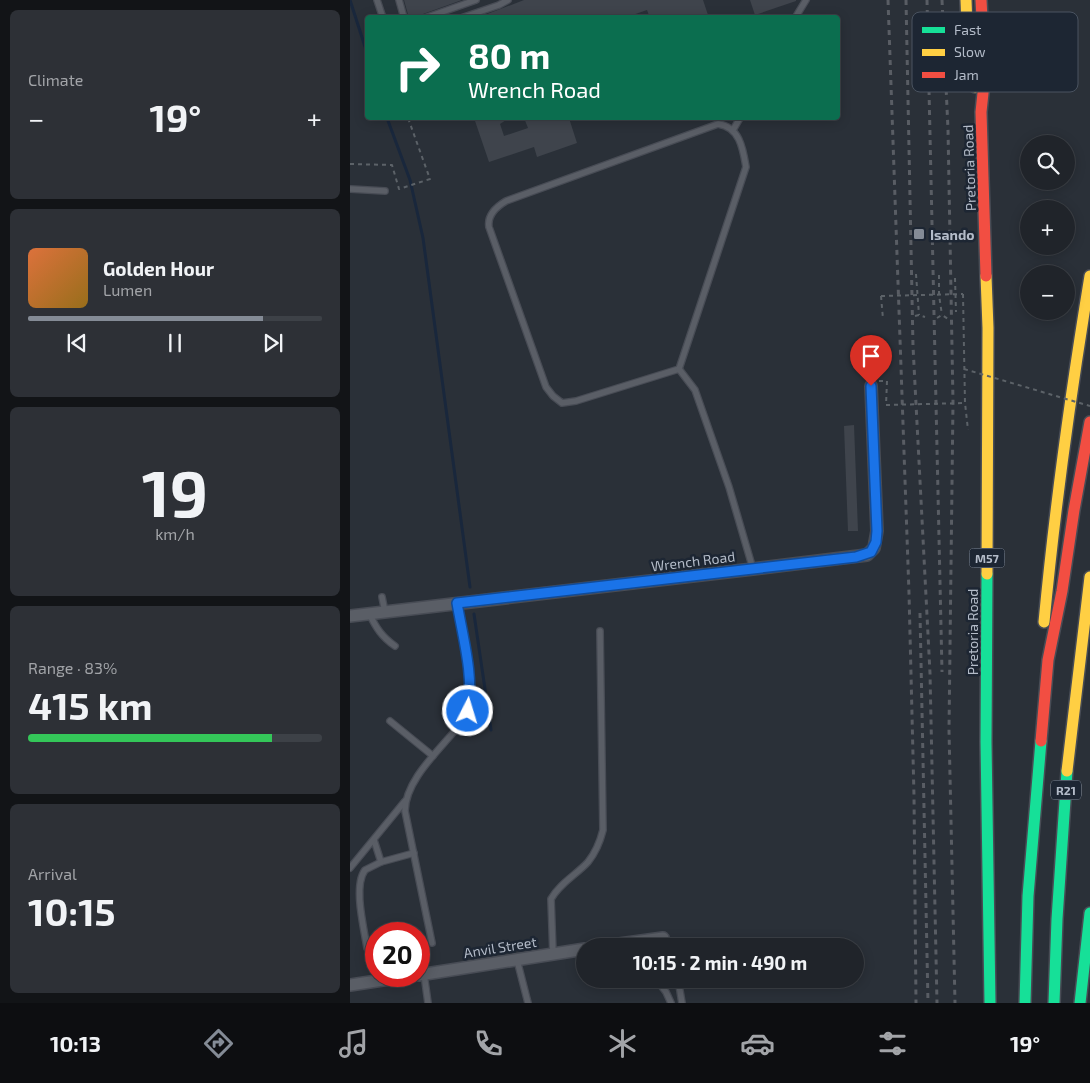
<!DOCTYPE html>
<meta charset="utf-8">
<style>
:root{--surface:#20242a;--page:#2d3036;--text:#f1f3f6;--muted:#a2a4a8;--line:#3d4147;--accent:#848b96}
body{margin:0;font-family:"Exo 2",sans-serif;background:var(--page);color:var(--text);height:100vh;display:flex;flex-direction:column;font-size:19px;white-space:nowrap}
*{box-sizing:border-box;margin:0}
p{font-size:16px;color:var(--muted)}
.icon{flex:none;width:28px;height:28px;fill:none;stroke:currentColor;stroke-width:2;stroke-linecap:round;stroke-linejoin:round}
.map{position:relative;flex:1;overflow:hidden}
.panel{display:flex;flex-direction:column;gap:10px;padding:10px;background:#121417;width:350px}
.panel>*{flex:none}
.banner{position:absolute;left:15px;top:15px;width:475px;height:105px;border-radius:5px;box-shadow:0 2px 12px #0003,0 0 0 1px var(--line);background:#0b6e4f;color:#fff;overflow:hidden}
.buttons{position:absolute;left:670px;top:135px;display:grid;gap:10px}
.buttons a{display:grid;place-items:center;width:55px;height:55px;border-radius:50%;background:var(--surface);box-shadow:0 2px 12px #0003,0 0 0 1px var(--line);font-size:25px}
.speed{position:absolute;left:15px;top:922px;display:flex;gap:10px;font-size:25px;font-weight:700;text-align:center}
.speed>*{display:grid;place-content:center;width:65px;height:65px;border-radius:50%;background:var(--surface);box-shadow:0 2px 12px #0003,0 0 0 1px var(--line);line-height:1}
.speed .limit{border:8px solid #d22;background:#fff;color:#111}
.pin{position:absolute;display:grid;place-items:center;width:42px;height:42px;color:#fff;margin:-51px -21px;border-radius:50% 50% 50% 0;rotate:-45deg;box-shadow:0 0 5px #0007}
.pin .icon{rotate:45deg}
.me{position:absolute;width:55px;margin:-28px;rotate:5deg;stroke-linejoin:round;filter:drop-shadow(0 0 4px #0008)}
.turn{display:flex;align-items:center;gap:18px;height:105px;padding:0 20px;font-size:22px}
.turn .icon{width:65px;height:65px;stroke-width:2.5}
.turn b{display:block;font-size:35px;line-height:42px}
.big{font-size:38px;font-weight:700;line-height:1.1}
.panel .card{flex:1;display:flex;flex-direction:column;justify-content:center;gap:8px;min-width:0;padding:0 18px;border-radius:8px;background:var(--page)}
.panel .dial{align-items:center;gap:0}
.dial b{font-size:65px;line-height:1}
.song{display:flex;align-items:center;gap:15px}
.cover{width:60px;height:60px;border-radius:8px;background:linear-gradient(135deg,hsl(20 70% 55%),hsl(40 70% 35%))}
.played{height:5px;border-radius:2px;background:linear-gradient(90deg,var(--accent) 80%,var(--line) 80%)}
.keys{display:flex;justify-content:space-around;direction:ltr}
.heat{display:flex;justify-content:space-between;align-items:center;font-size:28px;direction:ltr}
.charge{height:8px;border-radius:4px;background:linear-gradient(90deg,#34c759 83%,var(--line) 0)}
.trip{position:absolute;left:226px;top:938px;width:288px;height:50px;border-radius:25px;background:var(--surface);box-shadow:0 2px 12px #0003,0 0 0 1px var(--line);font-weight:700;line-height:50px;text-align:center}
.tabs{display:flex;height:80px;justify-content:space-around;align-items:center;background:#0d0e11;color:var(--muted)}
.tabs .icon{width:35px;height:35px}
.tabs .selected{color:var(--accent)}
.tabs b{font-size:22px;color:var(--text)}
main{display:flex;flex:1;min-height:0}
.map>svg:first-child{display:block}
</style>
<main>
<section class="panel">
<div class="card"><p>Climate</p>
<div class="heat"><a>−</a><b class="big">19°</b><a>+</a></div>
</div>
<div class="card">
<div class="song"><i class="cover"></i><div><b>Golden Hour</b><p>Lumen</p></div></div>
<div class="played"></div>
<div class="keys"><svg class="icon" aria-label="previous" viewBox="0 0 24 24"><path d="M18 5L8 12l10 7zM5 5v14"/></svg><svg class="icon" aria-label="pause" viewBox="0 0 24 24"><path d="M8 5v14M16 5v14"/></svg><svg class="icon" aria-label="next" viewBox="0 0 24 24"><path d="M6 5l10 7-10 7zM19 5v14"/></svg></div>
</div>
<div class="card dial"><b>19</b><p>km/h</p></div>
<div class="card"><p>Range · 83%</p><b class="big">415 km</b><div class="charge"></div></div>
<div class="card"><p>Arrival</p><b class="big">10:15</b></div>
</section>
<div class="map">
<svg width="740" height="1003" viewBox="0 0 740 1003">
<rect width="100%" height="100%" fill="#2a3038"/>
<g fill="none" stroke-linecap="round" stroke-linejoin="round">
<g stroke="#19273c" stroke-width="3">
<polyline points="0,0 18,56"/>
<polyline points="37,118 60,180 73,238 120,587"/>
<polyline points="124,614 141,730"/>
</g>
</g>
<g fill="#3f444c">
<polygon points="54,0 112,0 73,14 70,18 59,18"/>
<polygon points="174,0 353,0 359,18 300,18 297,10 274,18 127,18"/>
<polygon points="400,0 446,0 446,1 405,15"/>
<polygon points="124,118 159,118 150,124 154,136 178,128 174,118 219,118 227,143 187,157 184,147 139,162"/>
<polygon points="504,425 508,531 498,531 494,426"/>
</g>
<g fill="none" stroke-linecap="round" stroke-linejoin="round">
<g stroke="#484c55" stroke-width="8">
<g id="lane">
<polyline points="27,0 33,18"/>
<polyline points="49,0 54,18"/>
<polyline points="75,18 126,0"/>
<polyline points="111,18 149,5 158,0"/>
<polyline points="445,18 456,0"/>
<path d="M 368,124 C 390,127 393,149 396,167 L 329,369 L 226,401 L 212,403 L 203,396 L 196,387 L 139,227 C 137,215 146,207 156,201 Z"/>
<polyline points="383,130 390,118"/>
<polyline points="0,189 35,191"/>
<polyline points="329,369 345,390 379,487 403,569"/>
<polyline points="32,597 35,612"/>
<path d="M 19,613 C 26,628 32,637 45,646"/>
<polyline points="40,721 83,756"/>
<polyline points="24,840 31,862 64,853"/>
<polyline points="0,868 55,801"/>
<path d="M 82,943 L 55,811 C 55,783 84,755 102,734 C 107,728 114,721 117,713 C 126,689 112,630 107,603"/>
<path d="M 17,948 C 14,928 3,886 15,870 L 31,862"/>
<path d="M 203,954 L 201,899 C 210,883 226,875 238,862 C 246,852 250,842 253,830 L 250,631"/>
<polyline points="167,960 178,1003"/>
<polyline points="74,974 78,1003"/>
<polyline points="306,979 316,992 321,1003"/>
<polyline points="328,979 332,1003"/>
</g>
</g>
<g stroke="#484c55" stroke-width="14">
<g id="street">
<polyline points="0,616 403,569 517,555 524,548 527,531 521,386"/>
<polyline points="255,946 313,938"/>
<polyline points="69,975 235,949"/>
<polyline points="0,985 59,976"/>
</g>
</g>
<g stroke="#484c55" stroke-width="14">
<g id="fast">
<polyline points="637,574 636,742 640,1003"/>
<polyline points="675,1003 678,896 691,741"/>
<polyline points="704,1003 707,919 717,771"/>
<polyline points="730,1003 740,913"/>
</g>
</g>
<g stroke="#484c55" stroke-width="14">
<g id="slow">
<polyline points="616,0 617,26 625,87"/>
<polyline points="636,276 638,328 637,574"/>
<path d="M 694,622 C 705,506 721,391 740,276"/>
<polyline points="717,771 740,577"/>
</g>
</g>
<g stroke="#484c55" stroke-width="14">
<g id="jam">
<polyline points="631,0 635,74 631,112 636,276"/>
<polyline points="691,741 698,660 712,591 724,510 740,422"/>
</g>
</g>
<g stroke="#5c6268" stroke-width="2" stroke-dasharray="4 4" stroke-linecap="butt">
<polyline points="0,164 42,165 49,189 80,179 58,118"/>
<polyline points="566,274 569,315"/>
<polyline points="589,275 589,295 592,315"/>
<polyline points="605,278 606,312"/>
<polyline points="613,294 615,403 618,430"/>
<polyline points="531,296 533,319"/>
<polyline points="565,316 569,315 575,317"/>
<polyline points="587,318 592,315 598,319"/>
<polyline points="529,381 537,381 536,405"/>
</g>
<use href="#lane" stroke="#5a5e66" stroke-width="5.5"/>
<use href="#street" stroke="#5a5e66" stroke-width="11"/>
<use href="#fast" stroke="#16e098" stroke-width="11"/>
<use href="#slow" stroke="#ffcf43" stroke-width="11"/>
<use href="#jam" stroke="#f24e42" stroke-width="11"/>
<g stroke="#595d64" stroke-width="3" stroke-dasharray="5 5" stroke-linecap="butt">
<polyline points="538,0 559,593 564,796 566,1003"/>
<polyline points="556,0 563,346 580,673 587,1003"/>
<polyline points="577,0 592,672"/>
<polyline points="592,0 598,129 603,402 599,730 605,1003"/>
<polyline points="570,613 578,1003"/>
</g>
<g stroke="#5c6268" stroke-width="2" stroke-dasharray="4 4" stroke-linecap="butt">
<polyline points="531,296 613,294"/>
<polyline points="614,369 740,406"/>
<polyline points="536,405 615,403"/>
</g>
</g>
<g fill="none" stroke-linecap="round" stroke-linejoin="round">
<g stroke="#114b97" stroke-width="12">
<path id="route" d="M 118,711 C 124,676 113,638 107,603 L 506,557 L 521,552 L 526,542 L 527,531 L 521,386"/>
</g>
<use href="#route" stroke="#1a73e8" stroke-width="9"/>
</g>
<rect fill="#848b96" stroke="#1d2633" stroke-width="2" x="563" y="228" width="12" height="12" rx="2.5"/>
<g text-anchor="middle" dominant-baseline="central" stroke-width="5" stroke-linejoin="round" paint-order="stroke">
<g fill="#1d2633" stroke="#878f9c" stroke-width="1">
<rect x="619.5" y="548.5" width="35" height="19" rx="4"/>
<rect x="701" y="780.5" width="30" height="19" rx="4"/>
</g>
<g font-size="12" font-weight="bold" fill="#b4bcc9">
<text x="637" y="558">M57</text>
<text x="716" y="790">R21</text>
</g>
<g font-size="14" fill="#b4bcc9" stroke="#1d2633">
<text transform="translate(619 168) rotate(-92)">Pretoria Road</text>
<text transform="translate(343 561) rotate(-7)">Wrench Road</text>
<text transform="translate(622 632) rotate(-90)">Pretoria Road</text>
<text transform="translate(150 947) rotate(-9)">Anvil Street</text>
</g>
<g font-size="14" font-weight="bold" fill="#b4bcc9" stroke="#1d2633" text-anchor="start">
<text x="580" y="234">Isando</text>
</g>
</g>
<rect x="562" y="12" width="166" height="80" rx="8" fill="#1d2633" stroke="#4a5360" stroke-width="1"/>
<rect x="572" y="27" width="23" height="6" fill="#16e098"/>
<rect x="572" y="49" width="23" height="7" fill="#ffcf43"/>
<rect x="572" y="72" width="23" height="6" fill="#f24e42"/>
<g font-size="14" fill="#b4bcc9">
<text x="604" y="35">Fast</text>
<text x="604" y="57">Slow</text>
<text x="604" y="80">Jam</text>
</g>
</svg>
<div class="buttons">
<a><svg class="icon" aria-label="search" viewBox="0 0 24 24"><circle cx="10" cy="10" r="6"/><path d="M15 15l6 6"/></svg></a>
<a>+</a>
<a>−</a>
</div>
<div class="speed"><div class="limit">20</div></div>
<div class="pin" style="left:521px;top:386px;background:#d93025"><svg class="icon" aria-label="arrive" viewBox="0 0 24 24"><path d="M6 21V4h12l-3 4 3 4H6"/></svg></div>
<svg class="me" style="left:118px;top:711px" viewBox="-20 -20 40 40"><circle r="17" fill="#1a73e8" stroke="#fff" stroke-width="3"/><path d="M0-11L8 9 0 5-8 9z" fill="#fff"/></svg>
<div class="trip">10:15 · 2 min · 490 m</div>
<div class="banner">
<div class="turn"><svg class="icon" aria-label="right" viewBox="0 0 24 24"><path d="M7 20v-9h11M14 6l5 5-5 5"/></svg><div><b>80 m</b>Wrench Road</div></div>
</div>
</div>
</main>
<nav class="tabs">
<b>10:13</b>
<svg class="icon selected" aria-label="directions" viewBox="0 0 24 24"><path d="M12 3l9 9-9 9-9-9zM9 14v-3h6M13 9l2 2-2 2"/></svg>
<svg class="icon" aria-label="music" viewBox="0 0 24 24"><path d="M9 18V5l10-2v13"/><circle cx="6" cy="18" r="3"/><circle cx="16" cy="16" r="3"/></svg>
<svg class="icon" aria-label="phone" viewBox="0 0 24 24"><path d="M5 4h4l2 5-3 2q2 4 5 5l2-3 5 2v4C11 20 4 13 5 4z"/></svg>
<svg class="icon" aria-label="climate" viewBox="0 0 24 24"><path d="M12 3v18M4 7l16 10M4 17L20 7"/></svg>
<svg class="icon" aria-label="car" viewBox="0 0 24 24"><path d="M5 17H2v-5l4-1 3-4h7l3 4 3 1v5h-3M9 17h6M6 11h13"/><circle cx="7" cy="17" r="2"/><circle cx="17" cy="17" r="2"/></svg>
<svg class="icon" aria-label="filters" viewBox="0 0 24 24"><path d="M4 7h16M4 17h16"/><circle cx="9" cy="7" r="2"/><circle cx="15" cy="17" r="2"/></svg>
<b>19°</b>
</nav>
